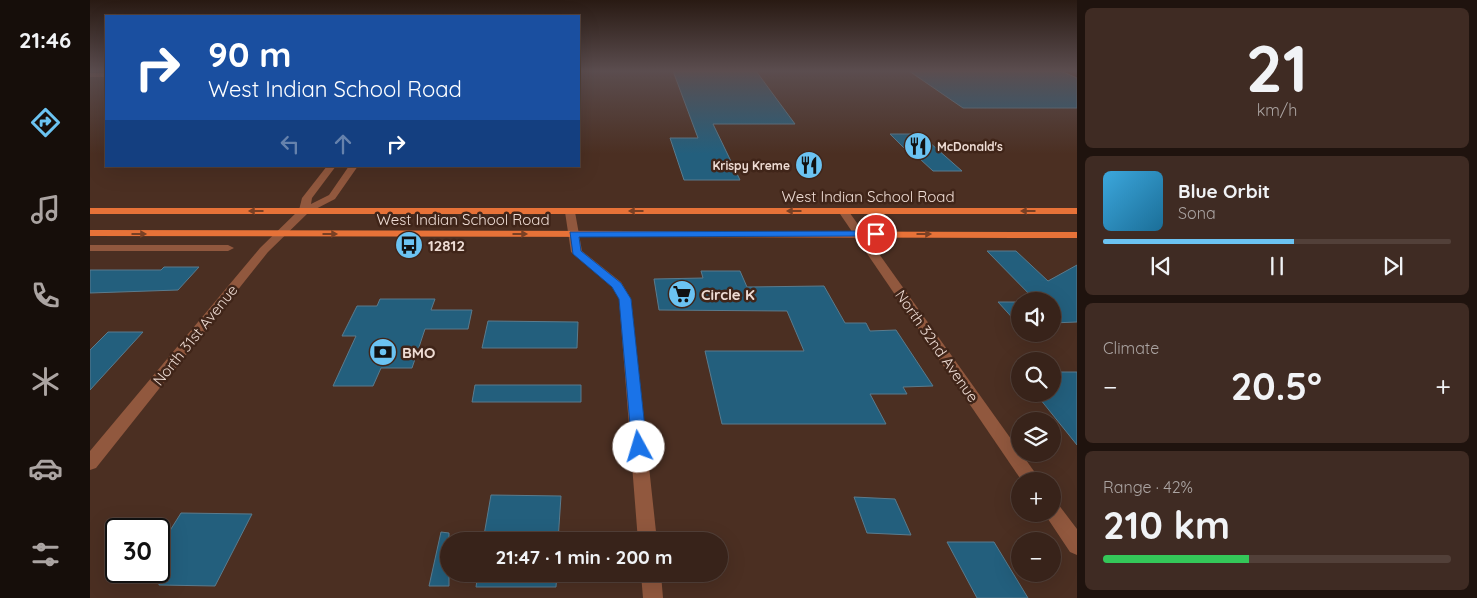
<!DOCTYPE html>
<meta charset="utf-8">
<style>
:root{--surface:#38231a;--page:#3f2b23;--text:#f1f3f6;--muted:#aba4a2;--line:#524039;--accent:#6bc3f2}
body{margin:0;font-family:Quicksand,sans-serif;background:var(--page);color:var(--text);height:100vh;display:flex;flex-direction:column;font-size:19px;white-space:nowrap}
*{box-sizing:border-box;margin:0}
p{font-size:16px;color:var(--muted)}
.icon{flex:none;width:28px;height:28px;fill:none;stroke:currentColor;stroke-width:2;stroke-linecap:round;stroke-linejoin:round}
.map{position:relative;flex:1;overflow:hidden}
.drawer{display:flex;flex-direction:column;gap:8px;padding:8px;background:#1f130e;width:400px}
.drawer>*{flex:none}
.hud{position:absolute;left:15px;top:15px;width:475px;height:152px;border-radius:0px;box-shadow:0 5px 20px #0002,0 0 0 1px var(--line);background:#1a4fa0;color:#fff;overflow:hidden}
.buttons{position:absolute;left:921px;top:292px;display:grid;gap:10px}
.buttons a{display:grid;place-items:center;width:50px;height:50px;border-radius:50%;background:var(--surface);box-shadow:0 5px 20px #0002,0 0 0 1px var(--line);font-size:25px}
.speed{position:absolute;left:15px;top:518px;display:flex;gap:10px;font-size:25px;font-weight:700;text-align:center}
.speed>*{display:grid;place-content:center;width:65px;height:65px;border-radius:50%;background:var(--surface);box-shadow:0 5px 20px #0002,0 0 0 1px var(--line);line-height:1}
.speed .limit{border:2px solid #111;border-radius:8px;background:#fff;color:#111}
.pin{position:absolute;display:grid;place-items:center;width:42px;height:42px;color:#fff;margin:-21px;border:2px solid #fff;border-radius:50%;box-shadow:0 1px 5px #0007}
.me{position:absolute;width:55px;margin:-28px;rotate:354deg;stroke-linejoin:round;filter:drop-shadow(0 0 4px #0008)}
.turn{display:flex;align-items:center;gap:18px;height:105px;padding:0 20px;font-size:22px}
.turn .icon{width:65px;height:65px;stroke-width:2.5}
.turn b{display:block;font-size:35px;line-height:42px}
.lanes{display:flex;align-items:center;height:48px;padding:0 20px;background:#0003;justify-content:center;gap:25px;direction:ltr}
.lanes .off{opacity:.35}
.big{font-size:38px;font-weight:800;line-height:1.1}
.drawer .card{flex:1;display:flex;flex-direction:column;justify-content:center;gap:8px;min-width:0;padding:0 18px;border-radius:8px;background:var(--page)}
.drawer .dial{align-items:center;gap:0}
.dial b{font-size:65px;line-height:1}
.song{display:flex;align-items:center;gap:15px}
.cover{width:60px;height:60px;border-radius:8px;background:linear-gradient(135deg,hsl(200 70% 55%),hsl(200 70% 35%))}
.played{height:5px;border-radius:2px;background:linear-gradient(90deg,var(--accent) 55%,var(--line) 55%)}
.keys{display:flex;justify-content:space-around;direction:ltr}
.heat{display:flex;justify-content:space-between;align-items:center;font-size:28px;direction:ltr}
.charge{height:8px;border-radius:4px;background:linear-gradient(90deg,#34c759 42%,var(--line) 0)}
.trip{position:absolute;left:350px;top:532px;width:288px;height:50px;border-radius:25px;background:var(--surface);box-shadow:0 5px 20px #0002,0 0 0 1px var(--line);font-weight:800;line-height:50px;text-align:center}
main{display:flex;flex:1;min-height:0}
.menu{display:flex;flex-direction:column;width:90px;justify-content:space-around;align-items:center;background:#160e0a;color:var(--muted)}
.menu .icon{width:35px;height:35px}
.menu .on{color:var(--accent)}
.menu b{font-size:22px;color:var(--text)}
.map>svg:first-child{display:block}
</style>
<main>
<nav class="menu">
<b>21:46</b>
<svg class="icon on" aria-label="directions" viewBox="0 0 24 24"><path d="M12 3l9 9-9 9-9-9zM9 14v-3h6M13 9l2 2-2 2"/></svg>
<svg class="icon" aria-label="music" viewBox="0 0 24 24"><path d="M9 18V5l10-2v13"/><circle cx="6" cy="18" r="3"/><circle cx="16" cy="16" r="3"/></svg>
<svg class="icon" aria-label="phone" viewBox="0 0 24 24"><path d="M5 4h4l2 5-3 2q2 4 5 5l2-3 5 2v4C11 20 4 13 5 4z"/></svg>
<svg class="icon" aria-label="climate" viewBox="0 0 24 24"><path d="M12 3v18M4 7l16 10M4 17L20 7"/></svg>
<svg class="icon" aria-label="car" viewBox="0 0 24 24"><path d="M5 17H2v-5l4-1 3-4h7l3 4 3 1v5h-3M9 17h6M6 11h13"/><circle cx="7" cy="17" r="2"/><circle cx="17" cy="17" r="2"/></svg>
<svg class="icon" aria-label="filters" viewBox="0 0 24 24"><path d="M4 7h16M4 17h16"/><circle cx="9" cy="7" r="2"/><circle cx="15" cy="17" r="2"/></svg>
</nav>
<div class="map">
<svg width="987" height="598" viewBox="0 0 987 598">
<rect width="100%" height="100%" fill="#4b2f22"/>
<g fill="#235f7d" stroke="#5a7b8d">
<polygon points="583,71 666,71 705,124 623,124 650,180 594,180 580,138 608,138"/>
<polygon points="819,71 971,71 987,78 987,108 873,108"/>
<polygon points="800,134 830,134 872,171 843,171 830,159 825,159"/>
<polygon points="897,251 926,251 958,281 987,265 987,322 962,323 962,301 946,301"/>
<polygon points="74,267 109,267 88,290 0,293 0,270 71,270"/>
<polygon points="611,271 650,271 657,287 734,286 755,323 776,323 780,331 806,330 843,386 813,387 817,394 780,394 796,424 632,424 615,351 714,351 697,311 569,310 564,279 613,278"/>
<polygon points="290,299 345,299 341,310 382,310 378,329 335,329 322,368 291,368 283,386 243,386 266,336 252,336 267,306 287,306"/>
<polygon points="908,302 930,302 930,323 927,323"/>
<polygon points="398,321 488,322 487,348 392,348"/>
<polygon points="18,332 53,332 0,390 0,350"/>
<polygon points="962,372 987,372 987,445 946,394 962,394"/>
<polygon points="385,385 491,385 491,402 382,402"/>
<polygon points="401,495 471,496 468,541 393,541"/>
<polygon points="764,497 805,499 821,535 777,533"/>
<polygon points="91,513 162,514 125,586 69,585 69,548"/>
<polygon points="351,532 359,533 359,586 339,586"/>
<polygon points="857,542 904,542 938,598 887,598"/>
<polygon points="388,574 467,574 466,587 386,587"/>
</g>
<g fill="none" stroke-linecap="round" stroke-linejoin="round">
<g fill="#91583e" fill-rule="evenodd">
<rect x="0" y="73" width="16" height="4"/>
<polygon points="237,166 246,166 222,198 221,204 239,195 259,166 268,166 245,199 218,213 178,252 6,468 0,470 0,451 170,248 209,210 212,198"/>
<polygon points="753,208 757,209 951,481 932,481 748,211"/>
<polygon points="480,209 485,212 492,251 531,282 541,299 567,541 548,541 529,299 522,287 481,252 475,212"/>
<polygon points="0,245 138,245 144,248 138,251 0,251"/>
<polygon points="962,502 968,504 987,529 987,555 980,552 956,516 955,514 962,514"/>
<polygon points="551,574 571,574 573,598 553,598"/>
</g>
<g fill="#e77238" fill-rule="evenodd">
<rect x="0" y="208" width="987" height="6"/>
<polygon points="0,230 987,232 987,238 0,236"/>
</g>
</g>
<defs><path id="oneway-solid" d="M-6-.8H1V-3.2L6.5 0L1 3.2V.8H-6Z" transform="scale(1.25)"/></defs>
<g fill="#7a4024">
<use href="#oneway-solid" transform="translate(166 211) rotate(-180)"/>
<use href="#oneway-solid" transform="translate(546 211) rotate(180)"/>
<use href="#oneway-solid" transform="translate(704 211) rotate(180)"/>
<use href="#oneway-solid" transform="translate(938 211) rotate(180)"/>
<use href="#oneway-solid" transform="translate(49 234)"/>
<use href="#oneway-solid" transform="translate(240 234)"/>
<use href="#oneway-solid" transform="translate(430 234)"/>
<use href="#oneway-solid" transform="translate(834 234)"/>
</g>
<linearGradient id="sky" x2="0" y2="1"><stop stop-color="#291a13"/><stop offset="0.46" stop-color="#5b4d4f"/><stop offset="1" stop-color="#5b4d4f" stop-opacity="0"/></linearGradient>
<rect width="987" height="154" fill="url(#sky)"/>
<polygon fill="#1a73e8" stroke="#114b97" points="786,231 791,234 790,236 489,237 491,251 531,283 541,299 557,447 554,451 549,453 544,451 542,447 529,299 522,287 483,254 480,232"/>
<defs>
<g id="restaurant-disc" transform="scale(1.4375)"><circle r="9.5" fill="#6bc3f2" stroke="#402519"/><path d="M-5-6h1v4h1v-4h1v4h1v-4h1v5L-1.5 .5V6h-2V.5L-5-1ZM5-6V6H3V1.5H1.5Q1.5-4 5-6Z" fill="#111"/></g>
<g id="bus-disc" transform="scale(1.4375)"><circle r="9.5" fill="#6bc3f2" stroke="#402519"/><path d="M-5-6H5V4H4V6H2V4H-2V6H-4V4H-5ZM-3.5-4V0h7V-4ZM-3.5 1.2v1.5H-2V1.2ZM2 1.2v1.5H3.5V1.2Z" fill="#111"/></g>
<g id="supermarket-disc" transform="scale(1.4375)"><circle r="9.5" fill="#6bc3f2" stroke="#402519"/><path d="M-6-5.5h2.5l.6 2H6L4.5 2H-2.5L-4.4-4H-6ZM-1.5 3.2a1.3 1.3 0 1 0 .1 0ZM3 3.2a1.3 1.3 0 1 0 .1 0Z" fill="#111"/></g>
<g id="bank-disc" transform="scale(1.4375)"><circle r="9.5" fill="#6bc3f2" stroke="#402519"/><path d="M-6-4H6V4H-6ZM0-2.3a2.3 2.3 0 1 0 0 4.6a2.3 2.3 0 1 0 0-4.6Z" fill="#111"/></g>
</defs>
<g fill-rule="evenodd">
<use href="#restaurant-disc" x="828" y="146"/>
<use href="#restaurant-disc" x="719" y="165"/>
<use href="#bus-disc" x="319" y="245"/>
<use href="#supermarket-disc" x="592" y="294"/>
<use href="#bank-disc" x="293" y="352"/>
</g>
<g text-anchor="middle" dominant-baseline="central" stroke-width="5" stroke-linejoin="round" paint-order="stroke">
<g font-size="12" font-weight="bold" fill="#eedcd4" stroke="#402519" text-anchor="start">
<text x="847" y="146">McDonald's</text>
<text x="700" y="165" text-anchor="end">Krispy Kreme</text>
</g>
<g font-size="15" fill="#eedcd4" stroke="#402519">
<text x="778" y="196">West Indian School Road</text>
<text x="373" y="219">West Indian School Road</text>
<text transform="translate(105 335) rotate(-51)">North 31st Avenue</text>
<text transform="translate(847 346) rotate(55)">North 32nd Avenue</text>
</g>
<g font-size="15" font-weight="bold" fill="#eedcd4" stroke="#402519" text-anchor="start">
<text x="338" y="245">12812</text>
<text x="611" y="294">Circle K</text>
<text x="312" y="352">BMO</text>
</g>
</g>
</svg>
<div class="buttons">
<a><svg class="icon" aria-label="sound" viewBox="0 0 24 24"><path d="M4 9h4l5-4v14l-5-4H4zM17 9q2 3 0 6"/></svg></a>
<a><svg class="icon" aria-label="search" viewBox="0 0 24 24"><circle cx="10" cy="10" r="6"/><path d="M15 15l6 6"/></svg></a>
<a><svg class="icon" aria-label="layers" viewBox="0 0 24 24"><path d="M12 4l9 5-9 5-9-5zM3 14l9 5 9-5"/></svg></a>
<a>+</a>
<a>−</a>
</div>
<div class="speed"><div class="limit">30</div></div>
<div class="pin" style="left:786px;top:234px;background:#d93025"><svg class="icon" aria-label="arrive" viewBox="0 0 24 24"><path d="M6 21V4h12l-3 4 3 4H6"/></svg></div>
<svg class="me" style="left:549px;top:447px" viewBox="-20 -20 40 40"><circle r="19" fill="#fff"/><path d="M0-13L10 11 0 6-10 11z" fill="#1a73e8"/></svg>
<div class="trip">21:47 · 1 min · 200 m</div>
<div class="hud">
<div class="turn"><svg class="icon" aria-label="right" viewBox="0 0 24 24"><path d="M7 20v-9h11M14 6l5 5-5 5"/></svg><div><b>90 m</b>West Indian School Road</div></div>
<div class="lanes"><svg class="icon off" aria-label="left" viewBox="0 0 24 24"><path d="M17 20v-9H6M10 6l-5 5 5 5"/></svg><svg class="icon off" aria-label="ahead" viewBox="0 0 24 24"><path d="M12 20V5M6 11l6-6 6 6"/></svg><svg class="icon" aria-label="right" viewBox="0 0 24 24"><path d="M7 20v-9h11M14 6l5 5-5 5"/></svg></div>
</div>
</div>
<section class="drawer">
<div class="card dial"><b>21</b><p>km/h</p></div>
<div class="card">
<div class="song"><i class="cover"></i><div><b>Blue Orbit</b><p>Sona</p></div></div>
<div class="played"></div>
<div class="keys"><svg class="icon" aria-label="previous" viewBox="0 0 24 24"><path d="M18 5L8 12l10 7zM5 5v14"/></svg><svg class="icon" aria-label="pause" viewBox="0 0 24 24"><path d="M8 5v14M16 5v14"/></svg><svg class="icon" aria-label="next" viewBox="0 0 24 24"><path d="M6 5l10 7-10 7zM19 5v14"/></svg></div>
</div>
<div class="card"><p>Climate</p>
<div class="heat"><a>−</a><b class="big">20.5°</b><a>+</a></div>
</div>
<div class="card"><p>Range · 42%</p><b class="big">210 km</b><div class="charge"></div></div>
</section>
</main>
